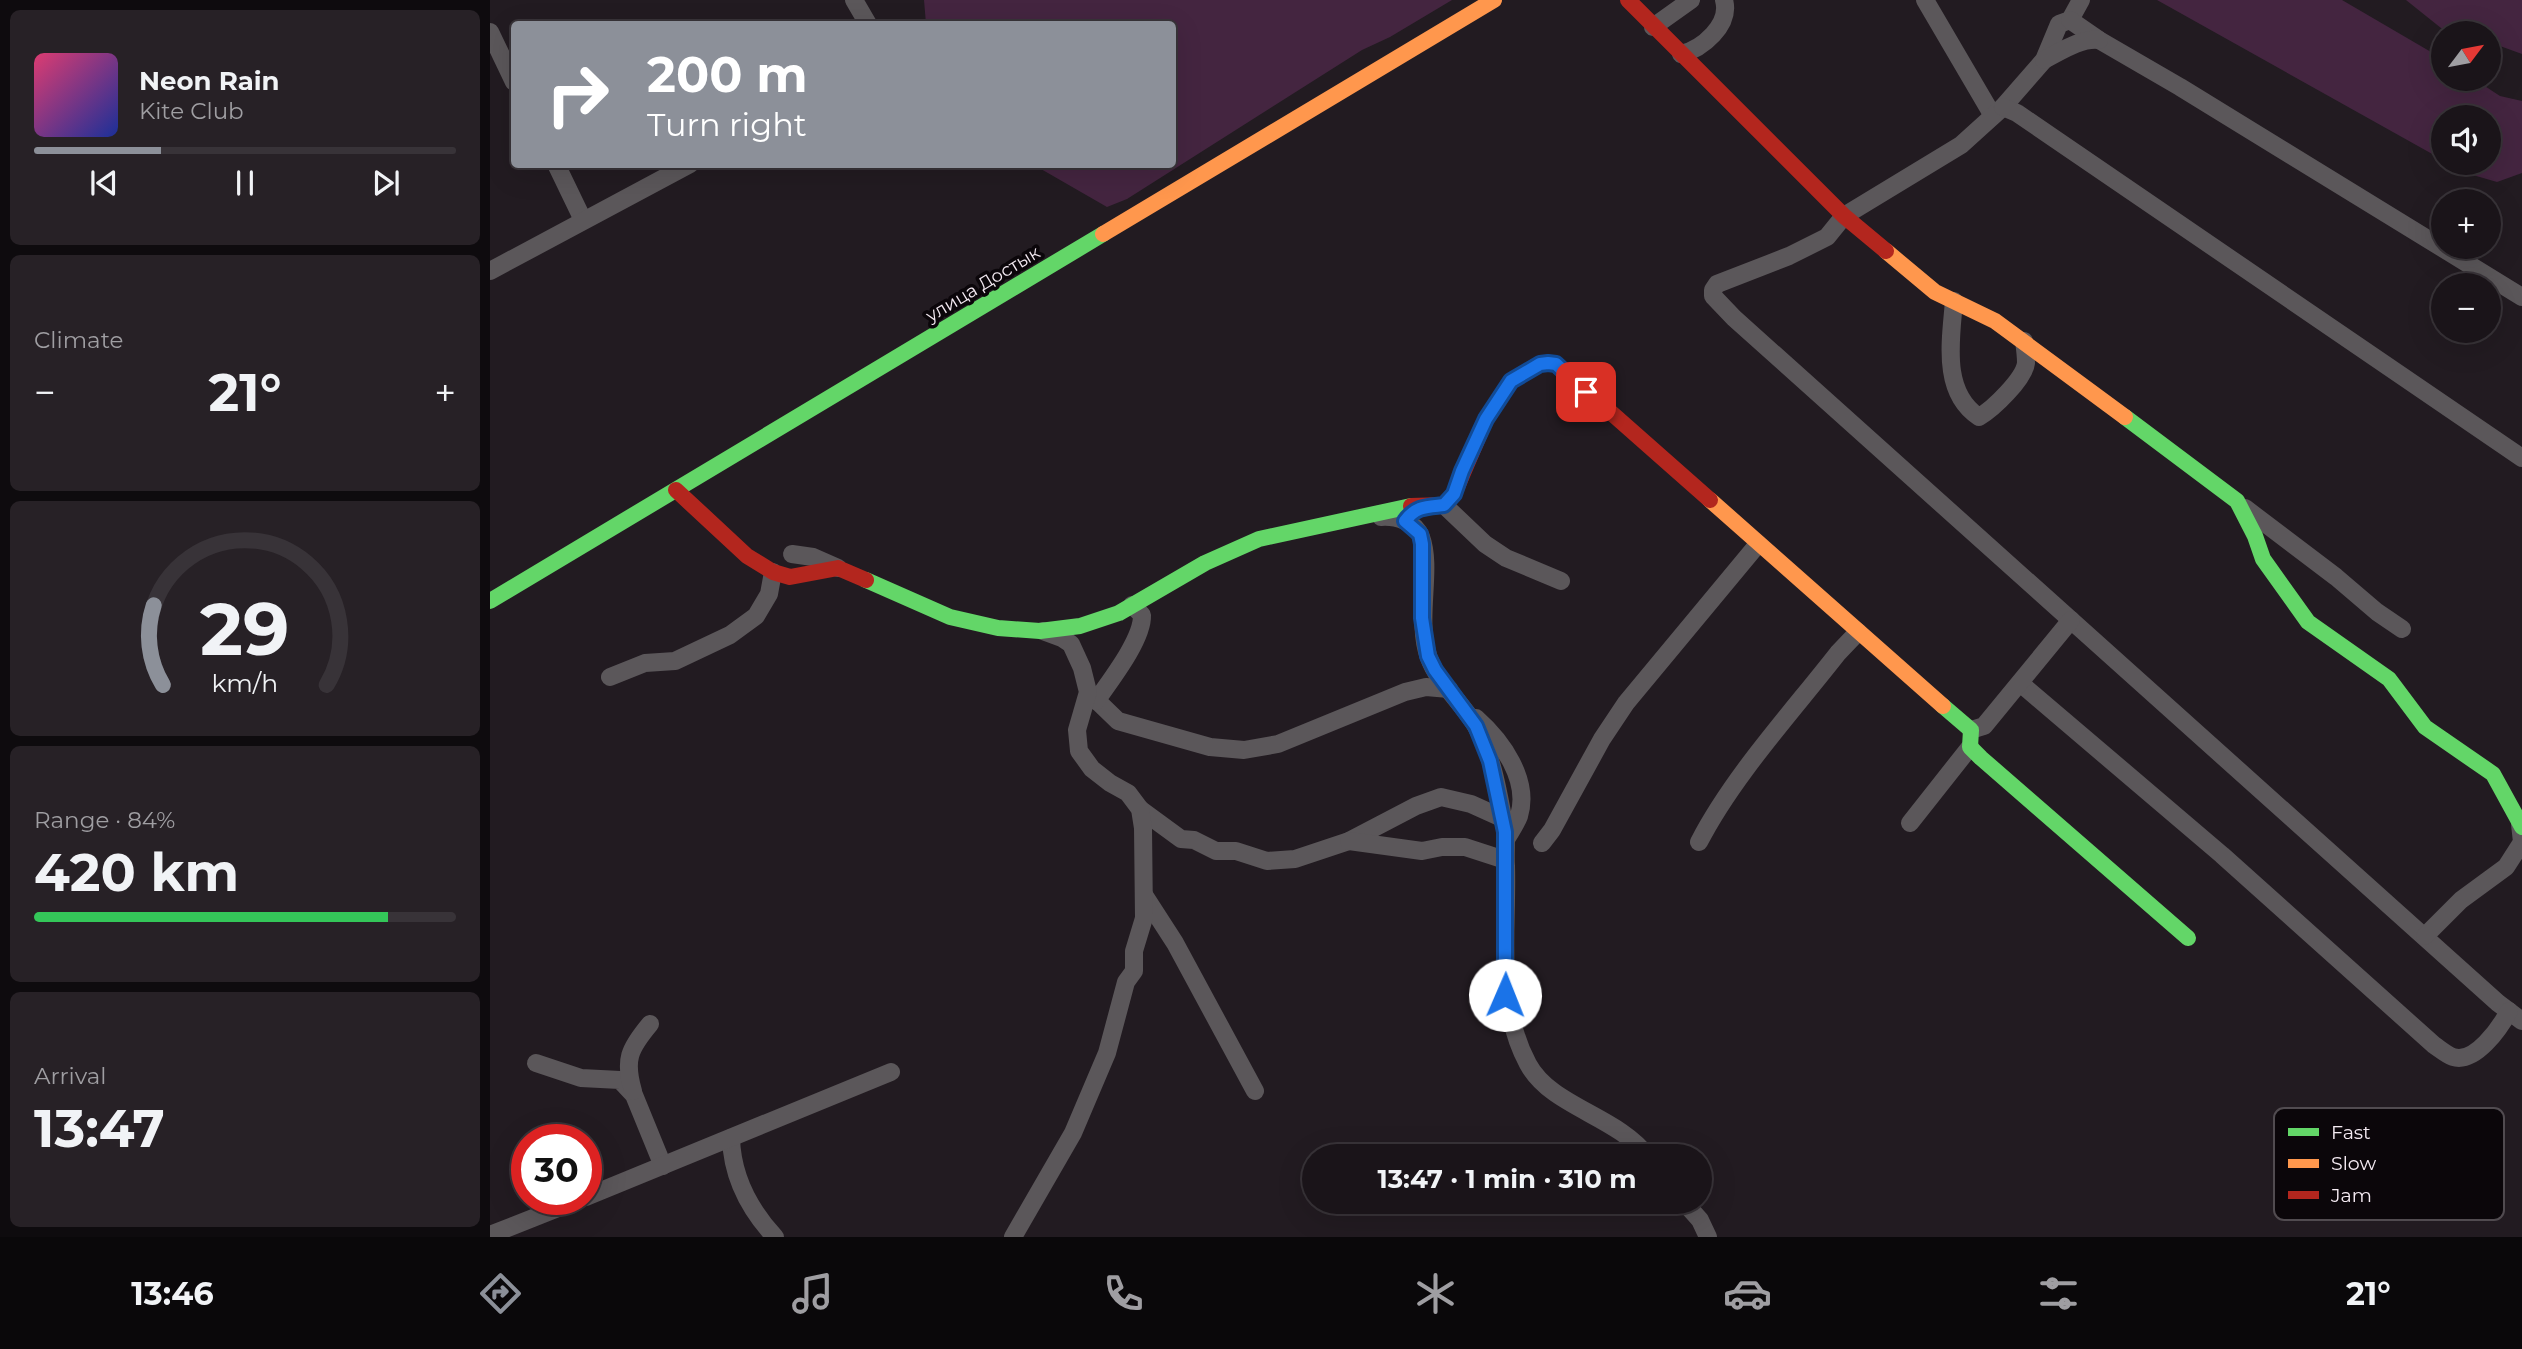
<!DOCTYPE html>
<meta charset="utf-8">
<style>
:root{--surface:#1a1419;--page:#272126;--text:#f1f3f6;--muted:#9f9ea2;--line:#383338;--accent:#8c9099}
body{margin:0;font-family:Montserrat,sans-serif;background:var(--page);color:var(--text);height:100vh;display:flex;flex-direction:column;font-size:26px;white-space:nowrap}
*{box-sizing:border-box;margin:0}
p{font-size:23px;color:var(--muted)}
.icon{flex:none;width:38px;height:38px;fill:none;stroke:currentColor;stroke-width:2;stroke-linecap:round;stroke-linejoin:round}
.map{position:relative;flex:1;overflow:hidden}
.details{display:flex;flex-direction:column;gap:10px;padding:10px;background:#0e0b0e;width:490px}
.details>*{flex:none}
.top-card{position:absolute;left:21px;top:21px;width:665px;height:147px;border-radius:7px;box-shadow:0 7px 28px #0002,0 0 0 2px var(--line);background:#8c9099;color:#fff;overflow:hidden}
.needle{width:46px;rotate:58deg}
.controls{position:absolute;left:1941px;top:21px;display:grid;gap:14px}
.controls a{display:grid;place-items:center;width:70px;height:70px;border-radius:50%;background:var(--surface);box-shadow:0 7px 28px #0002,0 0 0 2px var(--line);font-size:35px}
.speed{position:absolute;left:21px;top:1124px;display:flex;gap:14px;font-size:35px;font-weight:700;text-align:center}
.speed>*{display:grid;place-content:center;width:91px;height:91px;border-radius:50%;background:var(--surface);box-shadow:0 7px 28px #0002,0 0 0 2px var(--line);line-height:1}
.speed .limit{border:10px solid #d22;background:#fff;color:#111}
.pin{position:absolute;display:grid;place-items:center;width:60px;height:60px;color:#fff;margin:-30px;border-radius:14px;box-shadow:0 4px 10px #0006}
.me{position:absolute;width:77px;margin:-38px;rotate:1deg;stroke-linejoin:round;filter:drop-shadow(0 0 5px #0008)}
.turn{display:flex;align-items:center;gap:24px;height:147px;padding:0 21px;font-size:32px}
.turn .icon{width:91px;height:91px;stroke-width:2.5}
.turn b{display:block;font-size:49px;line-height:60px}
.big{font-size:52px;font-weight:700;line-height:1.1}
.details .widget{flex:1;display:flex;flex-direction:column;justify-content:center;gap:10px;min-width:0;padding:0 24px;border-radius:10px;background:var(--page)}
.details .dial{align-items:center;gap:0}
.dial svg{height:182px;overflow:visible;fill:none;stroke:var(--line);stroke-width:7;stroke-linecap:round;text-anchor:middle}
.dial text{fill:var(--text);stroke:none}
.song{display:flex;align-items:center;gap:21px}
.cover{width:84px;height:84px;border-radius:10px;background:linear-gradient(135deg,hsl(340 70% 55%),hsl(230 70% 35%))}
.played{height:7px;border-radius:4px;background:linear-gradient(90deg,var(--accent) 30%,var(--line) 30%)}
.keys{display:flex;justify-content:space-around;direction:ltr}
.heat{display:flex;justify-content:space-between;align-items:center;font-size:38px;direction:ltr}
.charge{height:10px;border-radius:5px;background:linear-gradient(90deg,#34c759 84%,var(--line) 0)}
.trip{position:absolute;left:812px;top:1144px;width:410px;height:70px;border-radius:35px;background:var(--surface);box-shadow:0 7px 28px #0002,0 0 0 2px var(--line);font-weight:700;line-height:70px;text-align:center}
.dock{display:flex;height:112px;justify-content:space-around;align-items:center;background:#0a080a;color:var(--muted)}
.dock .icon{width:49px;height:49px}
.dock .on{color:var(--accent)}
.dock b{font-size:32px;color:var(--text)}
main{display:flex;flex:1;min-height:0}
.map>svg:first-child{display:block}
</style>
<main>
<section class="details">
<div class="widget">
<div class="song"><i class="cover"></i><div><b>Neon Rain</b><p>Kite Club</p></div></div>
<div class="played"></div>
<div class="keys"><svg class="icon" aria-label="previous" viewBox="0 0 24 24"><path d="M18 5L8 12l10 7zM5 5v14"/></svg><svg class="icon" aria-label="pause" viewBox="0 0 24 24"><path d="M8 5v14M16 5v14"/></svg><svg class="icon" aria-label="next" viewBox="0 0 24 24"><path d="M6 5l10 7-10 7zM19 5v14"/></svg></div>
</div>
<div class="widget"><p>Climate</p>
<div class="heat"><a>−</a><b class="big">21°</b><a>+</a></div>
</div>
<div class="widget dial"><svg viewBox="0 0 100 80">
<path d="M14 69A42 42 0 1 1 86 69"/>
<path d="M14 69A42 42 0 0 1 10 34" stroke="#8c9099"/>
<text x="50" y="56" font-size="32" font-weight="700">29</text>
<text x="50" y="72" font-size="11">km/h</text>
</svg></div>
<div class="widget"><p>Range · 84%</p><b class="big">420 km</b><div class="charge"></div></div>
<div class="widget"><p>Arrival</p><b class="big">13:47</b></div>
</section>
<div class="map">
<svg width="2032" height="1237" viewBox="0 0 2032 1237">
<rect width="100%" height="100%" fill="#221b21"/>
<g fill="#442540">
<polygon points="434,0 962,0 900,37 872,50 637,199 617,207 544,165 682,164 682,24 436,24"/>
<polygon points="1667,0 1852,0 1953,59 1953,79 1984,79 2010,96 2032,101 2032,173 2007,182 1976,173 1958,163 1998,163 1998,117 1953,117 1953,160"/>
<polygon points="1916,0 2032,0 2032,54 1999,42 1998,33 1956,32"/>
</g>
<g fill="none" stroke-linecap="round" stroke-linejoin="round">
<g stroke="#5b575a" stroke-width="18">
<polyline points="364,0 378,24"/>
<polyline points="1435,0 1503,116"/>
<polyline points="1591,0 1580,20 1569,24 1554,60 1513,107 1471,145 1354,216 1337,237 1299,256 1227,284 1223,290 1223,296 1244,318 2008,1003 2032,1021"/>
<polyline points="1580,20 1609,40 1690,87 2032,297"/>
<polyline points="1163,27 1201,0"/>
<polyline points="0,32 24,82"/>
<path d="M 1191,54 C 1212,49 1241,25 1234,0"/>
<path d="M 1554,60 C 1570,52 1590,38 1609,40"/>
<polyline points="1513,107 1527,113 1565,139 2032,458"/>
<polyline points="66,164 93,220"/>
<polyline points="0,271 200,164"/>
<path d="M 1464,301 C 1461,339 1451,392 1489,417 C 1503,409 1534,379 1536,363 C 1536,356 1535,348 1534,341"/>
<polyline points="954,505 995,544 1016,558 1071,581"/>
<polyline points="1755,508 1846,577 1887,612 1912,629"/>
<path d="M 891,517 C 906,516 925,521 931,537 C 943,570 925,620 939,658 C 947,681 970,701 984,723 C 1002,752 1009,795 1015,829 C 1017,841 1015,854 1016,866 C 1018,932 1005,1003 1038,1064 C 1061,1107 1128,1116 1158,1157"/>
<polyline points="302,554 323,557 348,568"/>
<polyline points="120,677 155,663 185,661 240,635 266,616 279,594 283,572"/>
<path d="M 1530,683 L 1732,855 L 1944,1045 C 1950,1049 1957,1055 1963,1057 C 1985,1064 2010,1028 2019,1011"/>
<polyline points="598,692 628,721 720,747 754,750 788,744 915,692 936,687 959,689"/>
<path d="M 606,701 C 620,681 653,639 652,615 L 642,605"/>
<path d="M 986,718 C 1012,741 1040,780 1029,816 C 1026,824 1020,833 1015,841"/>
<polyline points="1481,730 1494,726 1581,620"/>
<polyline points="650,809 691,839 704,840 726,851 746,851 777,861 805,859 859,841 926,806 951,797 981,804 1012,818"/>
<polyline points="1420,823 1480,747"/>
<polyline points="859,841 932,851 952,847 975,847 1015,860"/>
<path d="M 1209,842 C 1243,776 1302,712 1348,653 L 1368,632"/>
<polyline points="1052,843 1062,830 1112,739 1136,703 1268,544"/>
<polyline points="654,895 685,943 765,1091"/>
<polyline points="1935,936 1971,900 2016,867 2032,842 2030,824"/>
<polyline points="46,1063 91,1078 130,1080 144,1095 173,1166"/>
<path d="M 143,1091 C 134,1060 139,1049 160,1024"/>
<path d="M 241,1138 C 242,1176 260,1210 285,1237"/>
<polyline points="96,1197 401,1072"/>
<polyline points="1194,1202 1210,1220 1218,1237"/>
<polyline points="0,1235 91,1199"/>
<polyline points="523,1237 583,1133 617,1053 636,982 644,971 644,951 654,918 653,828 650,809 638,793 620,783 602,769 589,751 587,730 598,692 592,668 581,644 572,638 553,631"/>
</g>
<g stroke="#63d668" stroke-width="16">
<polyline points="1635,417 1747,501 1765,536 1773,559 1818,622 1899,679 1935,727 2003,774 2032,827"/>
<polyline points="376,580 460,617 508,628 550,631 590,626 629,613 715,563 769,539 921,506"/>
<polyline points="0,601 613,234"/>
<polyline points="1453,706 1481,730 1480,747 1491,758 1698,938"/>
</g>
<g stroke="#ff974d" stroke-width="16">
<polyline points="613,234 1004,0"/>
<polyline points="1396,251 1445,292 1505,321 1635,417"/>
<polyline points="1220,500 1453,706"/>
</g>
<g stroke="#b3261e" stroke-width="16">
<polyline points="1138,0 1354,216 1396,251"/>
<polyline points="186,490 257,556 283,572 300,577 348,568 376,580"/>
<polyline points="921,506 954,505 964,494 996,419 1021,381 1050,364 1066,364 1220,500"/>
</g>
</g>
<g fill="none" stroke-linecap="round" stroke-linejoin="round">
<g stroke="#114b97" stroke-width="18">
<path id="route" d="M 1015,995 L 1015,832 L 1000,761 L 986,726 L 945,670 L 938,656 L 932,618 L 932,544 L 930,534 L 915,521 C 926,506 937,507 954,505 L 964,494 L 972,471 L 996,419 L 1021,381 L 1050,364 L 1058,363 L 1066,364 L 1096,392"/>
</g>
<use href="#route" stroke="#1a73e8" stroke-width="12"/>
</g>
<g text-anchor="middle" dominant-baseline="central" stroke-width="7" stroke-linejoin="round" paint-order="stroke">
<g font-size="18" fill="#f5ebf3" stroke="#0b060a">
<text transform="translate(493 284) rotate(-31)">улица Достык</text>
</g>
</g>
<rect x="1784" y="1108" width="230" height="112" rx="10" fill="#0b060a" stroke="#514b50" stroke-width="2"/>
<rect x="1798" y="1128" width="31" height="8" fill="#63d668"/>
<rect x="1798" y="1159" width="31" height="9" fill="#ff974d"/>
<rect x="1798" y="1191" width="31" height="8" fill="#b3261e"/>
<g font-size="19" fill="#f5ebf3">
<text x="1841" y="1139">Fast</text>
<text x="1841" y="1170">Slow</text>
<text x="1841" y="1202">Jam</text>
</g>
</svg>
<div class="controls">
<a><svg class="needle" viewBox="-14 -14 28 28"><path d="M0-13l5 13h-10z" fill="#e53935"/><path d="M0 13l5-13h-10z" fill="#9f9ea2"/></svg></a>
<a><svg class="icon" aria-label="sound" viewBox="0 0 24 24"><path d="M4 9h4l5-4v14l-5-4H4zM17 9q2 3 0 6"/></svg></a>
<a>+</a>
<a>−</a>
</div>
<div class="speed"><div class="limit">30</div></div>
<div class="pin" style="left:1096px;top:392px;background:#d93025"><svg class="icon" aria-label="arrive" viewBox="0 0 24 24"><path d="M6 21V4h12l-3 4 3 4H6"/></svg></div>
<svg class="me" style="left:1015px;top:995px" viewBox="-20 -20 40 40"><circle r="19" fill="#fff"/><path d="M0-13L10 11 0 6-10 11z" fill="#1a73e8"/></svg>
<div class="trip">13:47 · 1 min · 310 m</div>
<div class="top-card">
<div class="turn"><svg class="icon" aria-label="right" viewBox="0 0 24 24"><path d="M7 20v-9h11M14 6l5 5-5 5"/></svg><div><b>200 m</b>Turn right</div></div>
</div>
</div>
</main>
<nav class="dock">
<b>13:46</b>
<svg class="icon on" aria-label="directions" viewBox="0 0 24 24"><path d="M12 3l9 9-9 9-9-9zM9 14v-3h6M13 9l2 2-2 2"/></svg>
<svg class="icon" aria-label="music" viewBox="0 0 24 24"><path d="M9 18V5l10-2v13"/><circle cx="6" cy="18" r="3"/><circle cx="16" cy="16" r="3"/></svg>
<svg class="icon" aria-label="phone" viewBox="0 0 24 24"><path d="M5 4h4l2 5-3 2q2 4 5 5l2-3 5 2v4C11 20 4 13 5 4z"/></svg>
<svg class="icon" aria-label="climate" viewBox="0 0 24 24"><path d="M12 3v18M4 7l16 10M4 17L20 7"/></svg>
<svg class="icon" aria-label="car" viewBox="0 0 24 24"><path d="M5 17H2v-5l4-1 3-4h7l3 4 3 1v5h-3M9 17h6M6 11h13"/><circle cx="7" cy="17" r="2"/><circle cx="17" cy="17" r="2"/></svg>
<svg class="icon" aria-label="filters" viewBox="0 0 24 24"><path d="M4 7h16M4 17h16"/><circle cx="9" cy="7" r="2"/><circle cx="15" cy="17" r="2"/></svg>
<b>21°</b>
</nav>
